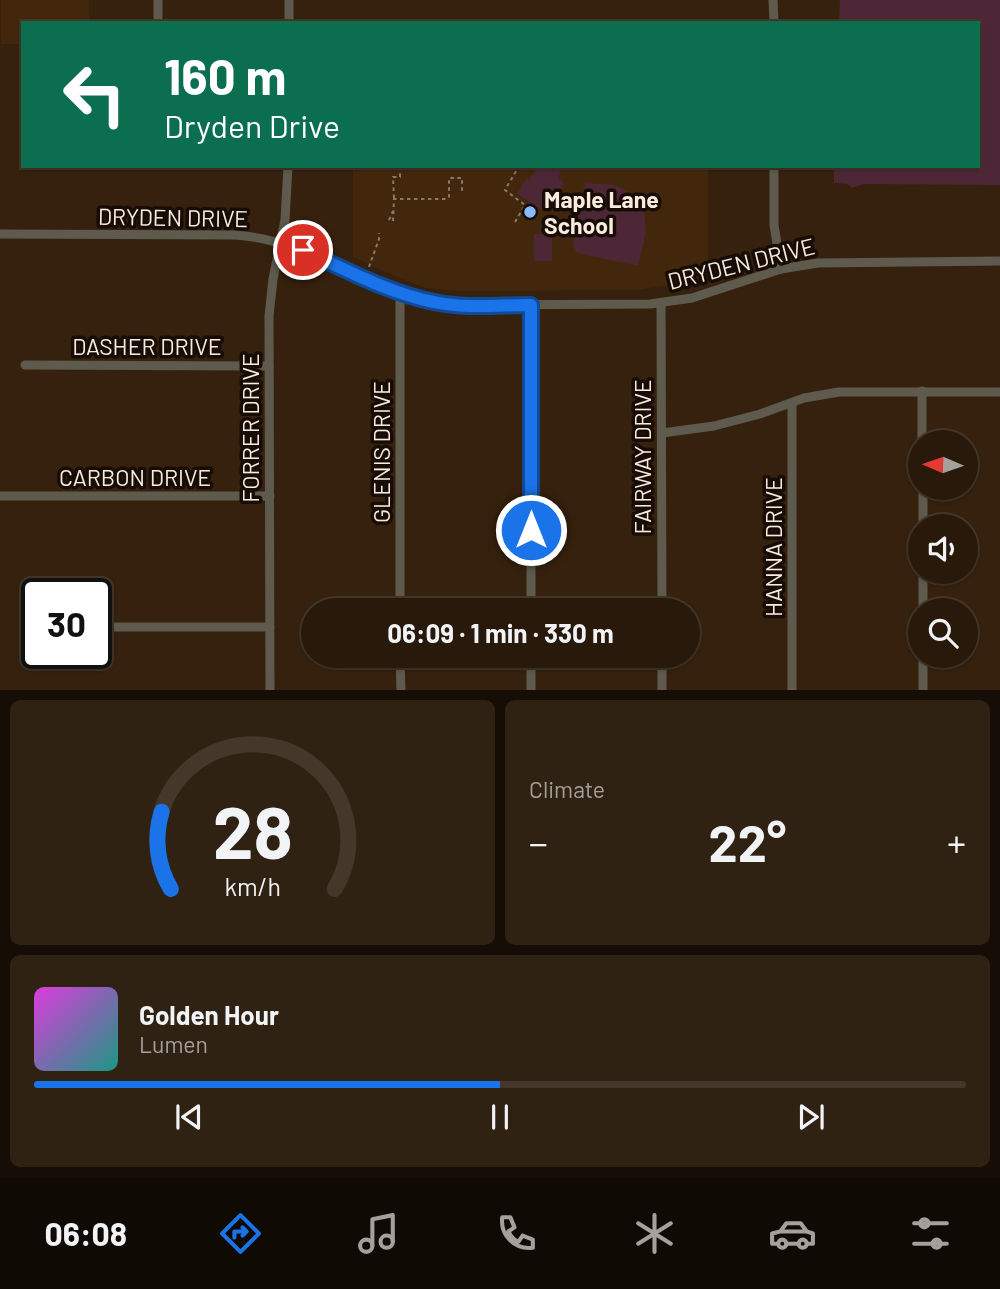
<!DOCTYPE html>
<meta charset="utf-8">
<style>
:root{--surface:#28190a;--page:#302213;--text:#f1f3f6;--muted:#a5a09c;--line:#44382b;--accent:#1a73e8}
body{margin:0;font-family:Barlow,sans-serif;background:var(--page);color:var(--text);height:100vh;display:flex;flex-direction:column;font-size:26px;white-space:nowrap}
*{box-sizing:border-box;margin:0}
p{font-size:23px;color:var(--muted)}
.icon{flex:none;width:38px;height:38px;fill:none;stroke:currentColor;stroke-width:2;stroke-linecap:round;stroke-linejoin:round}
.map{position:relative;height:690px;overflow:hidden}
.drawer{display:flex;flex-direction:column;gap:10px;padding:10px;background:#160e06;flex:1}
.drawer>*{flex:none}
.hud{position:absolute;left:21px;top:21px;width:959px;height:147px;border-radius:0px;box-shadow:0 2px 5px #0004,0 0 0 2px var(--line);background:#0b6e4f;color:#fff;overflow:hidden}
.needle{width:46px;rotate:272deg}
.fabs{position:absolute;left:908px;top:430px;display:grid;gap:14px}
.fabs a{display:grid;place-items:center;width:70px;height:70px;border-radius:50%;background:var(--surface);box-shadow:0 2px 5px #0004,0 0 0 2px var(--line);font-size:35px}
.speed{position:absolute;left:21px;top:578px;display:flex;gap:14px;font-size:35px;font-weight:700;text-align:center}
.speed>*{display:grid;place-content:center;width:91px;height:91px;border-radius:50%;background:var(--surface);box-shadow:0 2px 5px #0004,0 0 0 2px var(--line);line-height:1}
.speed .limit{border:4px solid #111;border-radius:10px;background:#fff;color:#111}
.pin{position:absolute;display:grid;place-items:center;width:60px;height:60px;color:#fff;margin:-30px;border:4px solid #fff;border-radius:50%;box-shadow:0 2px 7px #0007}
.me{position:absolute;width:77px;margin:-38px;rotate:0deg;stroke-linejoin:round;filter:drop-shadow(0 0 5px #0008)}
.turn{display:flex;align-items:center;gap:24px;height:147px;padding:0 28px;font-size:32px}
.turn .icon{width:91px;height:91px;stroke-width:2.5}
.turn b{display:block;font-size:49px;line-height:60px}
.big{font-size:52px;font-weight:700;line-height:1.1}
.drawer .card{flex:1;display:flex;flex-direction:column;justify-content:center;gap:10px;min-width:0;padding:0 24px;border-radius:10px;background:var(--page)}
.drawer .dial{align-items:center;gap:0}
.dial svg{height:182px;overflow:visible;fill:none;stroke:var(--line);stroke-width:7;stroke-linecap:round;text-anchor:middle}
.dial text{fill:var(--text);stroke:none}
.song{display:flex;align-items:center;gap:21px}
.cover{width:84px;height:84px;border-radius:10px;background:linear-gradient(135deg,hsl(300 70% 55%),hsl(170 70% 35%))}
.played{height:7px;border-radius:4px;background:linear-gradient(90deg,var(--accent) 50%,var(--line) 50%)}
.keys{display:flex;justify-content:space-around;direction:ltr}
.heat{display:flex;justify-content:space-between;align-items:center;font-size:38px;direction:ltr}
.drawer .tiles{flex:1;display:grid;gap:10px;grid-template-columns:1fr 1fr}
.card:last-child{grid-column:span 2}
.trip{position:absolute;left:301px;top:598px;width:399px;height:70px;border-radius:35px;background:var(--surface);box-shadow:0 2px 5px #0004,0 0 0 2px var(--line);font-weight:700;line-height:70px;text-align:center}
.tabs{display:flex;height:112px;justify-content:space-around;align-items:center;background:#100a04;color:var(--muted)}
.tabs .icon{width:49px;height:49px}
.tabs .selected{color:var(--accent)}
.tabs b{font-size:32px;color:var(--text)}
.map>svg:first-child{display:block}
</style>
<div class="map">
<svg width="1000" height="691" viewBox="0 0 1000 691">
<rect width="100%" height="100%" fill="#36210e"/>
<g fill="#42270d">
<polygon points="1,0 89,0 89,23 23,23 23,44 1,44"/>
<polygon points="353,166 708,166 708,279 636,290 461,291 426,288 404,280 353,257"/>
</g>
<g fill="#4d2736">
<polygon points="840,0 1000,0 1000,185 863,184 852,188 848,184 834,183 834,166 978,166 978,23 839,23"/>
<polygon points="538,166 561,166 559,178 564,183 549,210 541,209 517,194 526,179 529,180"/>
<polygon points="585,183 615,185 643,199 646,232 638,266 577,253 573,245"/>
<rect x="534" y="234" width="18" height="27"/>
</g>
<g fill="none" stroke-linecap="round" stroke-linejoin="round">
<g stroke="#8a7868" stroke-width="2" stroke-dasharray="3.5 3.5" stroke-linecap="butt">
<polyline points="394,198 393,177 400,177 400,166"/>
<polyline points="389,220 393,211"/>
<polyline points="393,221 394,199 446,199 449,197 449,178 462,178 462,194"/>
<polyline points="515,222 525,205 505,190 519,166"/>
<polyline points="369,267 379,239 379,233"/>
</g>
<g stroke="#5e5b4e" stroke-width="9">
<polyline points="773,0 774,23"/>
<polyline points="158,23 158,0"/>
<polyline points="289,23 289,0"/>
<polyline points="774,166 774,225 781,269"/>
<path d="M 0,234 L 235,235 C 317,240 380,302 462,305 L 650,304 L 692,298 L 781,269 L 818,263 L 1000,261"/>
<polyline points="400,293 400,611"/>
<polyline points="661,303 662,611"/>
<polyline points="531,305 531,611"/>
<polyline points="25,365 269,366"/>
<polyline points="922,391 922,443"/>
<polyline points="792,403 792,691"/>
<polyline points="662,433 714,426 760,414 804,398 839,392 1000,392"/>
<polyline points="923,488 923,527"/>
<polyline points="0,496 270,496"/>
<polyline points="923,572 923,611"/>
<polyline points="24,626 37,626"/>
<polyline points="96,627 270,627"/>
<polyline points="400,656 401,691"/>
<polyline points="531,656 531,691"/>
<polyline points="662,656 662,691"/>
<polyline points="923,656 923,691"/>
<polyline points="270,691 269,316 273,279 285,220 288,166"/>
</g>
</g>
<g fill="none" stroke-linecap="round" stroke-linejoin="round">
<g stroke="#114b97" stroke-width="18">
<path id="route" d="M 303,250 C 345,269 388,293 434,302 C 465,309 499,305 531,305 L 531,530"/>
</g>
<use href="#route" stroke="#1a73e8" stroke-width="12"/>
</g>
<circle fill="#88bafc" stroke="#170d06" stroke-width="2.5" cx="530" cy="212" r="7"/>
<g text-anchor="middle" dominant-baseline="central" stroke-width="7" stroke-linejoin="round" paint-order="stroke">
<g font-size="23" font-weight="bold" fill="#faebdf" stroke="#170d06" text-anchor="start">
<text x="544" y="199">Maple Lane<tspan x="544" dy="26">School</tspan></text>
</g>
<g font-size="23" fill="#faebdf" stroke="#170d06">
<text transform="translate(173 217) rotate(1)">DRYDEN DRIVE</text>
<text transform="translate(741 263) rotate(-14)">DRYDEN DRIVE</text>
<text x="147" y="346">DASHER DRIVE</text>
<text transform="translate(250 428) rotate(-90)">FORRER DRIVE</text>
<text transform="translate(381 452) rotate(-90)">GLENIS DRIVE</text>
<text transform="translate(642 457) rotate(-90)">FAIRWAY DRIVE</text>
<text x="135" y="477">CARBON DRIVE</text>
<text transform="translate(773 547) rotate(-90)">HANNA DRIVE</text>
</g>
</g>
</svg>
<div class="fabs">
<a><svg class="needle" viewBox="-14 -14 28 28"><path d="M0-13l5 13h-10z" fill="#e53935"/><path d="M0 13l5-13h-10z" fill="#a5a09c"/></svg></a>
<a><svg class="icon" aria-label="sound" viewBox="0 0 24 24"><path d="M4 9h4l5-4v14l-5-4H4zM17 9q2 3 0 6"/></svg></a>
<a><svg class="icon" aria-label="search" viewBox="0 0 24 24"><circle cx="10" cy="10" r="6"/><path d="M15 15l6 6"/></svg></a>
</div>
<div class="speed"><div class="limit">30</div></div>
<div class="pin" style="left:303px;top:250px;background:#d93025"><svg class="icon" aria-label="arrive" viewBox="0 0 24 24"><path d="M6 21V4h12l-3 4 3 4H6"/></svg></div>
<svg class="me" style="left:531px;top:530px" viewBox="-20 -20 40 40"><circle r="17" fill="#1a73e8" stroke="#fff" stroke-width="3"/><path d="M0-11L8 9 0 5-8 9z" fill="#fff"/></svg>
<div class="trip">06:09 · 1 min · 330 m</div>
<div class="hud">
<div class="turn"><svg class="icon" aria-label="left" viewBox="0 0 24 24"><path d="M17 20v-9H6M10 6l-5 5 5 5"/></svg><div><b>160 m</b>Dryden Drive</div></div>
</div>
</div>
<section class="drawer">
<div class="tiles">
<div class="card dial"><svg viewBox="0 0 100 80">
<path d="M14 69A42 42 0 1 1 86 69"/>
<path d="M14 69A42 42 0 0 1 10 35" stroke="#1a73e8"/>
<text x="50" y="56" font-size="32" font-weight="700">28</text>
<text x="50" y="72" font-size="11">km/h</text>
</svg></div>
<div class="card"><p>Climate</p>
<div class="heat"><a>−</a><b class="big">22°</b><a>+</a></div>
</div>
<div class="card">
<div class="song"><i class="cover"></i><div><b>Golden Hour</b><p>Lumen</p></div></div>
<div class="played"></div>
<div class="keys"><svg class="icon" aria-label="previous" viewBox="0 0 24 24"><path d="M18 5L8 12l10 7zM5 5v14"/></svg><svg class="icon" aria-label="pause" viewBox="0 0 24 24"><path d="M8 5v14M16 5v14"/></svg><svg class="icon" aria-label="next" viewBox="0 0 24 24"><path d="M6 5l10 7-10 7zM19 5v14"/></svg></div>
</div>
</div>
</section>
<nav class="tabs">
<b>06:08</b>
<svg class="icon selected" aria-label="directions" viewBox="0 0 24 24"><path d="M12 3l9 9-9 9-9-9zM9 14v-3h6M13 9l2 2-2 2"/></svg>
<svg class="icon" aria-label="music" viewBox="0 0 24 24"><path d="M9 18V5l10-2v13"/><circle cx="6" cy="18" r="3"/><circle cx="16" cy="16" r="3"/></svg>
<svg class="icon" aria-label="phone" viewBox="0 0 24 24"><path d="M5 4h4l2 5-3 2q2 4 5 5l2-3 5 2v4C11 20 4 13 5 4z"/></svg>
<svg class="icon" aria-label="climate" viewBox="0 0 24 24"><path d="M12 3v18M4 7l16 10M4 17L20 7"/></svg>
<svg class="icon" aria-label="car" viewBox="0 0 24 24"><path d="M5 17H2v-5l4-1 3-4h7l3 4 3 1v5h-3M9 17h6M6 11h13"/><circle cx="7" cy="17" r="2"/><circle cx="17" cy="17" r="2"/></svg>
<svg class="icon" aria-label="filters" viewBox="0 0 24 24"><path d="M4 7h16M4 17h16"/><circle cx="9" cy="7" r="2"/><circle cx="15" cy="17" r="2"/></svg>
</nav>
